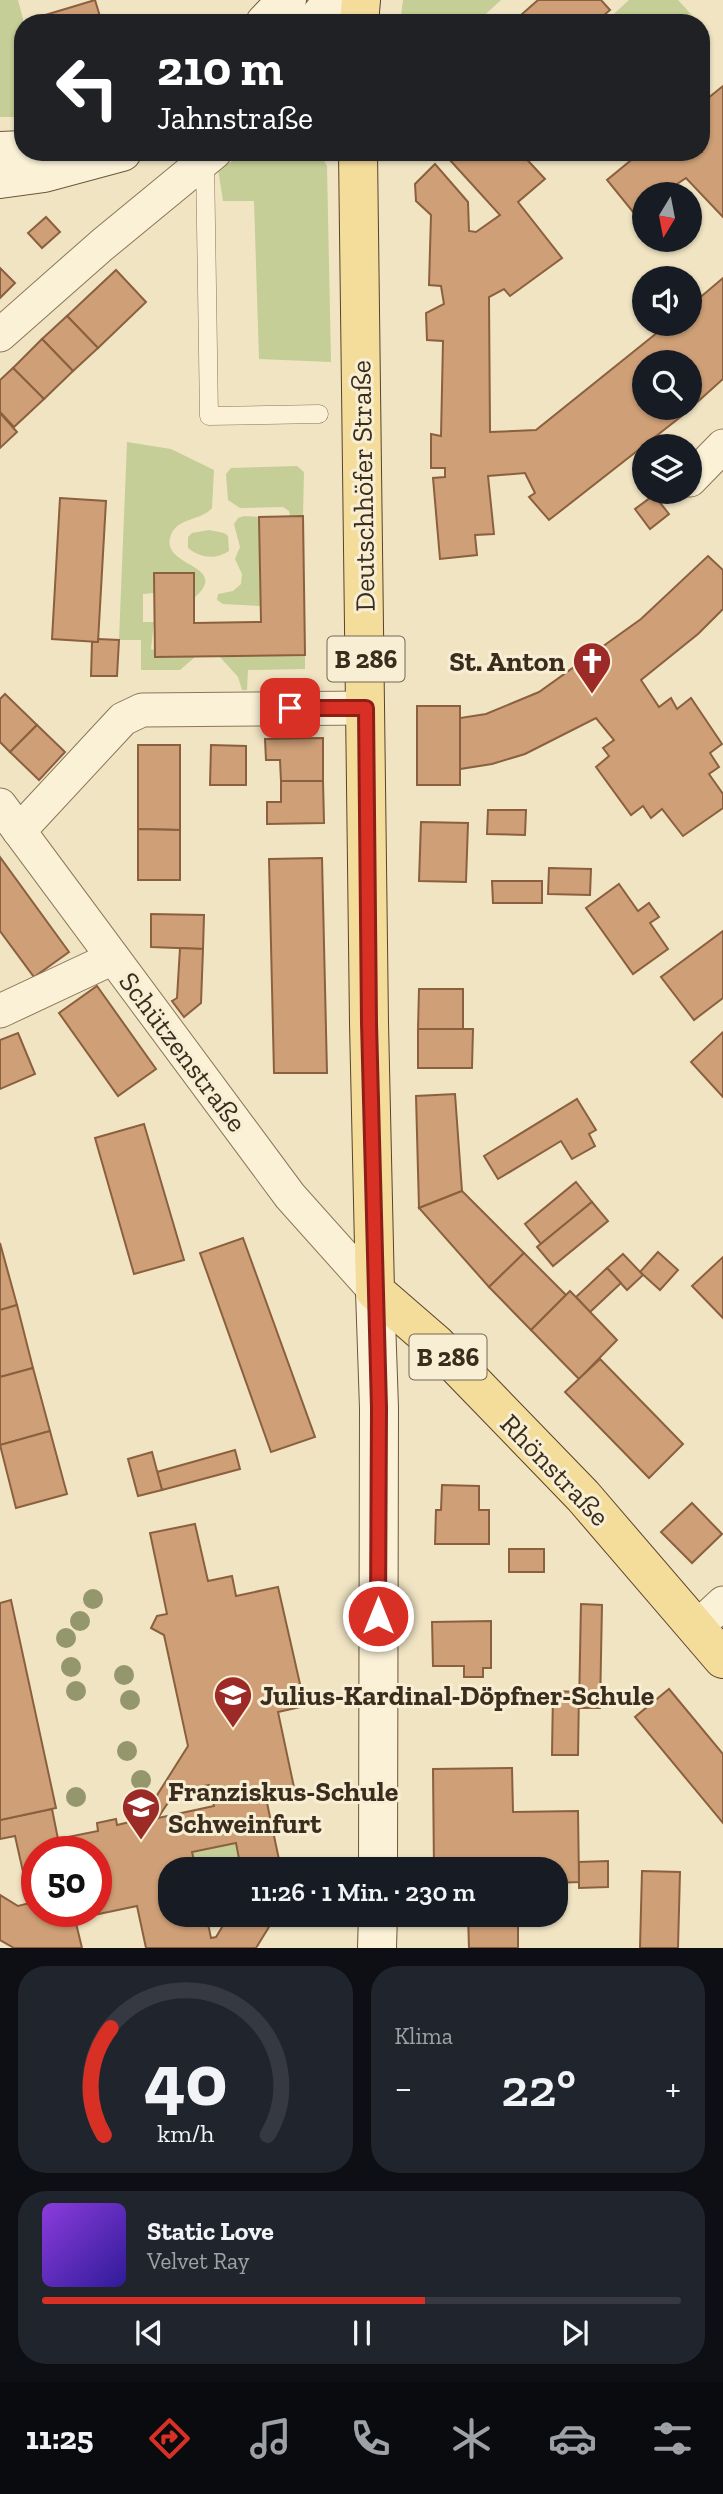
<!DOCTYPE html>
<html lang="de">
<meta charset="utf-8">
<style>
:root{--surface:#171b24;--page:#20242c;--text:#f1f3f6;--muted:#9ea1a6;--line:#363941;--accent:#d93025}
body{margin:0;font-family:"Zilla Slab",serif;background:var(--page);color:var(--text);height:100vh;display:flex;flex-direction:column;font-size:26px;white-space:nowrap}
*{box-sizing:border-box;margin:0}
p{font-size:23px;color:var(--muted)}
.icon{flex:none;width:38px;height:38px;fill:none;stroke:currentColor;stroke-width:2;stroke-linecap:round;stroke-linejoin:round}
.map{position:relative;height:1948px;overflow:hidden}
.panel{display:flex;flex-direction:column;gap:18px;padding:18px;background:#0d0f14;flex:1}
.panel>*{flex:none}
.guide{position:absolute;left:14px;top:14px;width:696px;height:147px;border-radius:28px;box-shadow:0 2px 5px #0004;background:#202124;color:#fff;overflow:hidden}
.needle{width:46px;rotate:190deg}
.fabs{position:absolute;left:632px;top:182px;display:grid;gap:14px}
.fabs a{display:grid;place-items:center;width:70px;height:70px;border-radius:50%;background:var(--surface);box-shadow:0 2px 5px #0004;font-size:35px}
.speed{position:absolute;left:21px;top:1836px;display:flex;gap:14px;font-size:35px;font-weight:700;text-align:center}
.speed>*{display:grid;place-content:center;width:91px;height:91px;border-radius:50%;background:var(--surface);box-shadow:0 2px 5px #0004;line-height:1}
.speed .limit{border:10px solid #d22;background:#fff;color:#111}
.pin{position:absolute;display:grid;place-items:center;width:60px;height:60px;color:#fff;margin:-30px;border-radius:14px;box-shadow:0 4px 10px #0006}
.me{position:absolute;width:77px;margin:-38px;rotate:0deg;stroke-linejoin:round;filter:drop-shadow(0 0 5px #0008)}
.turn{display:flex;align-items:center;gap:24px;height:147px;padding:0 28px;font-size:32px}
.turn .icon{width:91px;height:91px;stroke-width:2.5}
.turn b{display:block;font-size:49px;line-height:60px}
.big{font-size:52px;font-weight:600;line-height:1.1}
.panel .card{flex:1;display:flex;flex-direction:column;justify-content:center;gap:10px;min-width:0;padding:0 24px;border-radius:28px;background:var(--page)}
.panel .dial{align-items:center;gap:0}
.dial svg{height:182px;overflow:visible;fill:none;stroke:var(--line);stroke-width:7;stroke-linecap:round;text-anchor:middle}
.dial text{fill:var(--text);stroke:none}
.song{display:flex;align-items:center;gap:21px}
.cover{width:84px;height:84px;border-radius:10px;background:linear-gradient(135deg,hsl(270 70% 55%),hsl(250 70% 35%))}
.played{height:7px;border-radius:4px;background:linear-gradient(90deg,var(--accent) 60%,var(--line) 60%)}
.keys{display:flex;justify-content:space-around;direction:ltr}
.heat{display:flex;justify-content:space-between;align-items:center;font-size:38px;direction:ltr}
.panel .tiles{flex:1;display:grid;gap:18px;grid-template-columns:1fr 1fr}
.card:last-child{grid-column:span 2}
.trip{position:absolute;left:158px;top:1857px;width:410px;height:70px;border-radius:28px;background:var(--surface);box-shadow:0 2px 5px #0004;font-weight:600;line-height:70px;text-align:center}
.tabs{display:flex;height:112px;justify-content:space-around;align-items:center;background:#090b0e;color:var(--muted)}
.tabs .icon{width:49px;height:49px}
.tabs .selected{color:var(--accent)}
.tabs b{font-size:32px;color:var(--text)}
.map>svg:first-child{display:block}
</style>
<div class="map">
<svg width="723" height="1948" viewBox="0 0 723 1948">
<rect width="100%" height="100%" fill="#f0e4c3"/>
<g fill="#c5ce96">
<polygon points="0,0 18,0 24,23 23,117 0,117"/>
<polygon points="403,0 501,0 476,23 400,23"/>
<polygon points="629,0 678,0 699,23 604,23"/>
<polygon points="249,152 319,152 327,166 331,362 259,359 254,201 223,201 218,169"/>
<path d="M 127,442 L 171,449 L 214,470 L 212,508 C 201,521 178,517 171,535 C 158,568 233,564 194,598 L 193,573 L 154,573 L 154,593 L 143,594 L 143,622 L 154,622 L 151,649 L 155,650 L 155,657 L 195,657 L 180,670 L 141,670 L 141,640 L 119,640 Z"/>
<polygon points="297,466 304,472 303,516 290,516 289,511 283,507 240,508 228,500 226,474 231,468"/>
<polygon points="244,516 259,517 260,606 223,604 217,600 218,594 233,591 241,584 242,574 235,559 240,547 234,524 238,518"/>
<path d="M 209,530 L 224,533 L 228,536 L 229,551 C 216,560 200,558 188,548 L 188,537 L 192,533 Z"/>
<polygon points="305,655 305,669 248,670 247,690 242,690 238,677 220,657"/>
<polygon points="236,1843 241,1869 196,1869 192,1852"/>
</g>
<g fill="#cfa077" stroke="#8b603e" stroke-width="2" fill-rule="evenodd">
<polygon points="95,0 102,23 44,23 42,16"/>
<polygon points="538,0 601,0 610,10 595,23 512,23"/>
<polygon points="723,86 723,217 686,178 662,194 644,194 644,221 642,223 607,180 641,152 702,152 702,103"/>
<path d="M 457,152 L 520,152 L 545,179 L 518,202 L 562,258 L 510,296 L 504,289 L 489,297 L 490,432 L 536,430 L 668,324 L 690,324 L 690,306 L 723,278 L 723,379 L 683,415 L 549,520 L 529,497 L 535,493 L 525,473 L 488,476 L 494,534 L 475,535 L 477,555 L 440,559 L 433,478 L 445,477 L 445,468 L 431,468 L 431,434 L 441,436 L 443,341 L 427,340 L 426,313 L 444,304 L 441,286 L 429,285 L 431,215 L 416,201 L 415,184 L 435,164 L 468,202 L 469,231 L 476,232 L 500,215 L 449,159 ZM 644,362 L 690,362 L 690,408 L 644,408 Z"/>
<polygon points="46,217 60,232 42,248 28,233"/>
<polygon points="0,268 15,283 0,298"/>
<polygon points="116,270 146,302 98,348 67,316"/>
<polygon points="67,316 98,348 73,371 42,339"/>
<polygon points="42,339 73,371 44,399 13,368"/>
<polygon points="13,368 44,399 14,427 0,412 0,380"/>
<polygon points="0,413 17,432 0,448"/>
<polygon points="654,495 669,514 650,529 635,509"/>
<polygon points="60,498 106,501 98,642 52,639"/>
<polygon points="303,516 305,655 155,657 154,573 194,573 194,623 261,622 259,517"/>
<polygon points="708,556 723,570 723,609 698,634 641,680 659,707 671,698 677,709 691,698 722,744 710,753 719,767 709,774 723,794 723,808 683,836 662,809 651,818 643,806 631,815 596,767 609,756 603,748 614,740 596,718 525,754 492,764 460,769 460,718 486,714 539,692 641,619"/>
<polygon points="98,639 119,640 117,676 91,676 92,642 98,642"/>
<polygon points="5,694 37,725 10,752 0,742 0,699"/>
<rect x="417" y="706" width="43" height="79"/>
<polygon points="37,725 65,752 39,780 10,752"/>
<polygon points="323,738 323,781 281,781 280,760 266,760 265,739"/>
<polygon points="138,745 180,745 180,830 138,829"/>
<polygon points="211,745 246,746 246,785 210,785"/>
<polygon points="281,781 323,781 324,823 267,824 267,802 281,802"/>
<polygon points="488,810 526,810 525,835 487,834"/>
<polygon points="421,822 468,823 466,882 419,881"/>
<polygon points="138,829 180,830 180,880 138,880"/>
<polygon points="0,857 69,952 34,977 0,931"/>
<polygon points="322,858 327,1073 274,1073 269,859"/>
<polygon points="549,868 591,869 590,895 548,894"/>
<polygon points="492,881 542,881 542,903 493,903"/>
<polygon points="619,884 638,911 649,903 659,917 650,923 668,949 633,974 586,908"/>
<polygon points="151,914 204,915 203,949 151,947"/>
<polygon points="723,931 723,998 694,1020 661,977"/>
<polygon points="180,948 203,949 201,1003 184,1017 172,1001 177,998"/>
<polygon points="97,986 156,1069 118,1096 59,1013"/>
<polygon points="419,989 463,989 463,1029 418,1029"/>
<polygon points="418,1029 473,1029 472,1068 418,1068"/>
<polygon points="723,1032 723,1097 691,1062"/>
<polygon points="18,1033 35,1074 0,1089 0,1040"/>
<polygon points="455,1094 462,1191 419,1208 416,1096"/>
<polygon points="577,1099 596,1130 589,1134 595,1146 572,1159 561,1141 498,1179 484,1156"/>
<polygon points="144,1124 184,1260 134,1274 95,1138"/>
<polygon points="576,1182 592,1202 541,1244 525,1224"/>
<polygon points="462,1191 524,1253 489,1287 419,1208"/>
<polygon points="592,1202 608,1221 553,1266 537,1247"/>
<polygon points="243,1238 315,1437 271,1452 200,1253"/>
<polygon points="0,1243 17,1305 0,1310"/>
<polygon points="658,1252 678,1270 660,1290 640,1272"/>
<polygon points="524,1253 566,1295 531,1330 489,1287"/>
<polygon points="623,1254 643,1275 627,1290 607,1268"/>
<polygon points="723,1257 723,1318 692,1286"/>
<polygon points="607,1268 621,1283 590,1312 576,1297"/>
<polygon points="570,1291 617,1340 579,1379 531,1330"/>
<polygon points="17,1305 33,1368 0,1377 0,1310"/>
<polygon points="600,1359 683,1444 649,1478 565,1392"/>
<polygon points="33,1368 50,1431 0,1445 0,1377"/>
<polygon points="50,1431 67,1494 16,1508 0,1445"/>
<polygon points="235,1450 240,1469 162,1490 157,1472"/>
<polygon points="152,1452 162,1490 138,1496 128,1459"/>
<polygon points="442,1485 479,1486 479,1510 489,1510 489,1544 435,1544 436,1510 441,1510"/>
<polygon points="692,1503 722,1534 692,1563 661,1532"/>
<path d="M 195,1524 L 208,1581 L 232,1576 L 236,1596 L 278,1587 L 305,1706 L 278,1712 L 295,1792 L 266,1798 L 281,1869 L 241,1869 L 236,1843 L 192,1852 L 196,1869 L 170,1869 L 170,1914 L 206,1914 L 211,1938 L 216,1937 L 230,1914 L 277,1914 L 256,1948 L 146,1948 L 137,1906 L 75,1919 L 82,1948 L 14,1948 L 0,1940 L 0,1895 L 18,1906 L 30,1903 L 15,1836 L 0,1839 L 0,1820 L 52,1809 L 58,1839 L 98,1831 L 97,1823 L 116,1819 L 117,1825 L 142,1819 L 188,1746 L 164,1635 L 151,1628 L 157,1616 L 167,1614 L 150,1533 ZM 209,1785 L 214,1806 L 158,1818 L 175,1792 ZM 37,1852 L 96,1852 L 96,1911 L 37,1911 Z"/>
<rect x="509" y="1549" width="35" height="23"/>
<polygon points="11,1600 56,1808 0,1820 0,1603"/>
<polygon points="581,1604 602,1605 600,1708 579,1708"/>
<polygon points="491,1621 491,1668 483,1668 483,1677 464,1677 464,1666 433,1666 432,1622"/>
<polygon points="669,1689 723,1754 723,1823 635,1717"/>
<polygon points="553,1691 579,1692 578,1755 552,1755"/>
<polygon points="512,1768 513,1812 578,1811 579,1882 555,1883 555,1869 434,1869 433,1769"/>
<polygon points="608,1861 608,1887 579,1888 579,1862"/>
<polygon points="642,1871 680,1872 678,1948 640,1948"/>
<polygon points="468,1914 518,1914 518,1948 469,1948"/>
</g>
<g fill="none" stroke-linecap="round" stroke-linejoin="round">
<g stroke="#8b7659" stroke-width="19">
<polyline id="lane" points="205,160 209,416 319,414"/>
</g>
<g stroke="#8b7659" stroke-width="35">
<g id="street">
<polyline points="0,335 102,245 215,152"/>
<polyline points="690,480 723,446"/>
<polyline points="0,805 290,1196 375,1291"/>
<polyline points="19,831 123,719 142,710 366,708"/>
<polyline points="0,1011 113,958"/>
<polyline points="697,1627 723,1603"/>
</g>
</g>
<g stroke="#6d573c" stroke-width="40">
<g id="secondary">
<polyline points="265,23 287,0"/>
<polyline points="315,23 333,0"/>
<polyline points="0,151 23,150"/>
<polyline points="0,179 44,173 122,152"/>
<polyline points="375,1291 379,1408 378,1869"/>
<polyline points="377,1948 378,1914"/>
</g>
</g>
<g stroke="#58432d" stroke-width="40">
<g id="primary">
<polyline points="359,23 361,0"/>
<polyline points="358,152 369,1023 375,1291 435,1343 583,1496 723,1659"/>
</g>
</g>
<use href="#lane" stroke="#faf1d7" stroke-width="18"/>
<use href="#street" stroke="#faf1d7" stroke-width="33"/>
<use href="#secondary" stroke="#faf1d7" stroke-width="38"/>
<use href="#primary" stroke="#f4dc9a" stroke-width="38"/>
</g>
<g fill="#94966b">
<circle cx="93" cy="1599" r="10"/>
<circle cx="80" cy="1621" r="10"/>
<circle cx="66" cy="1638" r="10"/>
<circle cx="71" cy="1667" r="10"/>
<circle cx="124" cy="1675" r="10"/>
<circle cx="76" cy="1691" r="10"/>
<circle cx="130" cy="1700" r="10"/>
<circle cx="127" cy="1751" r="10"/>
<circle cx="141" cy="1780" r="10"/>
<circle cx="76" cy="1797" r="10"/>
</g>
<g fill="none" stroke-linecap="round" stroke-linejoin="round">
<g stroke="#8d1f18" stroke-width="18">
<polyline id="route" points="290,708 366,708 369,1023 379,1408 378,1616"/>
</g>
<use href="#route" stroke="#d93025" stroke-width="12"/>
</g>
<defs>
<g id="church-pin" transform="scale(2.0125)"><path d="M0 17L-7.5 6A9.5 9.5 0 1 1 7.5 6Z" fill="#9c2b27" stroke="#f7eed3"/><path d="M-1.2-6h2.4v3.5h3.3v2.4h-3.3V6h-2.4V-.1h-3.3v-2.4h3.3Z" fill="#fff"/></g>
<g id="school-pin" transform="scale(2.0125)"><path d="M0 17L-7.5 6A9.5 9.5 0 1 1 7.5 6Z" fill="#9c2b27" stroke="#f7eed3"/><path d="M0-5L7-2L0 1L-7-2ZM-4 1L0 2.5L4 1V4Q0 6-4 4Z" fill="#fff"/></g>
</defs>
<g fill-rule="evenodd">
<use href="#church-pin" x="592" y="661"/>
<use href="#school-pin" x="233" y="1695"/>
<use href="#school-pin" x="141" y="1807"/>
</g>
<g text-anchor="middle" dominant-baseline="central" stroke-width="6" stroke-linejoin="round" paint-order="stroke">
<g fill="#f7eed3" stroke="#736754" stroke-width="2">
<rect x="327.5" y="636.5" width="77" height="45" rx="5"/>
<rect x="409.5" y="1334.5" width="77" height="45" rx="5"/>
</g>
<g font-size="26" font-weight="bold" fill="#3a2d1e">
<text x="366" y="659">B 286</text>
<text x="448" y="1357">B 286</text>
</g>
<g font-size="28" fill="#3a2d1e" stroke="#f7eed3">
<text transform="translate(363 486) rotate(-91)">Deutschhöfer Straße</text>
<text transform="translate(183 1052) rotate(53)">Schützenstraße</text>
<text transform="translate(555 1470) rotate(46)">Rhönstraße</text>
</g>
<g font-size="28" font-weight="bold" fill="#3a2d1e" stroke="#f7eed3" text-anchor="start">
<text x="565" y="661" text-anchor="end">St. Anton</text>
<text x="260" y="1695">Julius-Kardinal-Döpfner-Schule</text>
<text x="168" y="1791">Franziskus-Schule<tspan x="168" dy="32">Schweinfurt</tspan></text>
</g>
</g>
</svg>
<div class="fabs">
<a><svg class="needle" viewBox="-14 -14 28 28"><path d="M0-13l5 13h-10z" fill="#e53935"/><path d="M0 13l5-13h-10z" fill="#9ea1a6"/></svg></a>
<a><svg class="icon" aria-label="sound" viewBox="0 0 24 24"><path d="M4 9h4l5-4v14l-5-4H4zM17 9q2 3 0 6"/></svg></a>
<a><svg class="icon" aria-label="search" viewBox="0 0 24 24"><circle cx="10" cy="10" r="6"/><path d="M15 15l6 6"/></svg></a>
<a><svg class="icon" aria-label="layers" viewBox="0 0 24 24"><path d="M12 4l9 5-9 5-9-5zM3 14l9 5 9-5"/></svg></a>
</div>
<div class="speed"><div class="limit">50</div></div>
<div class="pin" style="left:290px;top:708px;background:#d93025"><svg class="icon" aria-label="arrive" viewBox="0 0 24 24"><path d="M6 21V4h12l-3 4 3 4H6"/></svg></div>
<svg class="me" style="left:378px;top:1616px" viewBox="-20 -20 40 40"><circle r="17" fill="#d93025" stroke="#fff" stroke-width="3"/><path d="M0-11L8 9 0 5-8 9z" fill="#fff"/></svg>
<div class="trip">11:26 · 1 Min. · 230 m</div>
<div class="guide">
<div class="turn"><svg class="icon" aria-label="left" viewBox="0 0 24 24"><path d="M17 20v-9H6M10 6l-5 5 5 5"/></svg><div><b>210 m</b>Jahnstraße</div></div>
</div>
</div>
<section class="panel">
<div class="tiles">
<div class="card dial"><svg viewBox="0 0 100 80">
<path d="M14 69A42 42 0 1 1 86 69"/>
<path d="M14 69A42 42 0 0 1 17 22" stroke="#d93025"/>
<text x="50" y="56" font-size="32" font-weight="700">40</text>
<text x="50" y="72" font-size="11">km/h</text>
</svg></div>
<div class="card"><p>Klima</p>
<div class="heat"><a>−</a><b class="big">22°</b><a>+</a></div>
</div>
<div class="card">
<div class="song"><i class="cover"></i><div><b>Static Love</b><p>Velvet Ray</p></div></div>
<div class="played"></div>
<div class="keys"><svg class="icon" aria-label="previous" viewBox="0 0 24 24"><path d="M18 5L8 12l10 7zM5 5v14"/></svg><svg class="icon" aria-label="pause" viewBox="0 0 24 24"><path d="M8 5v14M16 5v14"/></svg><svg class="icon" aria-label="next" viewBox="0 0 24 24"><path d="M6 5l10 7-10 7zM19 5v14"/></svg></div>
</div>
</div>
</section>
<nav class="tabs">
<b>11:25</b>
<svg class="icon selected" aria-label="directions" viewBox="0 0 24 24"><path d="M12 3l9 9-9 9-9-9zM9 14v-3h6M13 9l2 2-2 2"/></svg>
<svg class="icon" aria-label="music" viewBox="0 0 24 24"><path d="M9 18V5l10-2v13"/><circle cx="6" cy="18" r="3"/><circle cx="16" cy="16" r="3"/></svg>
<svg class="icon" aria-label="phone" viewBox="0 0 24 24"><path d="M5 4h4l2 5-3 2q2 4 5 5l2-3 5 2v4C11 20 4 13 5 4z"/></svg>
<svg class="icon" aria-label="climate" viewBox="0 0 24 24"><path d="M12 3v18M4 7l16 10M4 17L20 7"/></svg>
<svg class="icon" aria-label="car" viewBox="0 0 24 24"><path d="M5 17H2v-5l4-1 3-4h7l3 4 3 1v5h-3M9 17h6M6 11h13"/><circle cx="7" cy="17" r="2"/><circle cx="17" cy="17" r="2"/></svg>
<svg class="icon" aria-label="filters" viewBox="0 0 24 24"><path d="M4 7h16M4 17h16"/><circle cx="9" cy="7" r="2"/><circle cx="15" cy="17" r="2"/></svg>
</nav>
